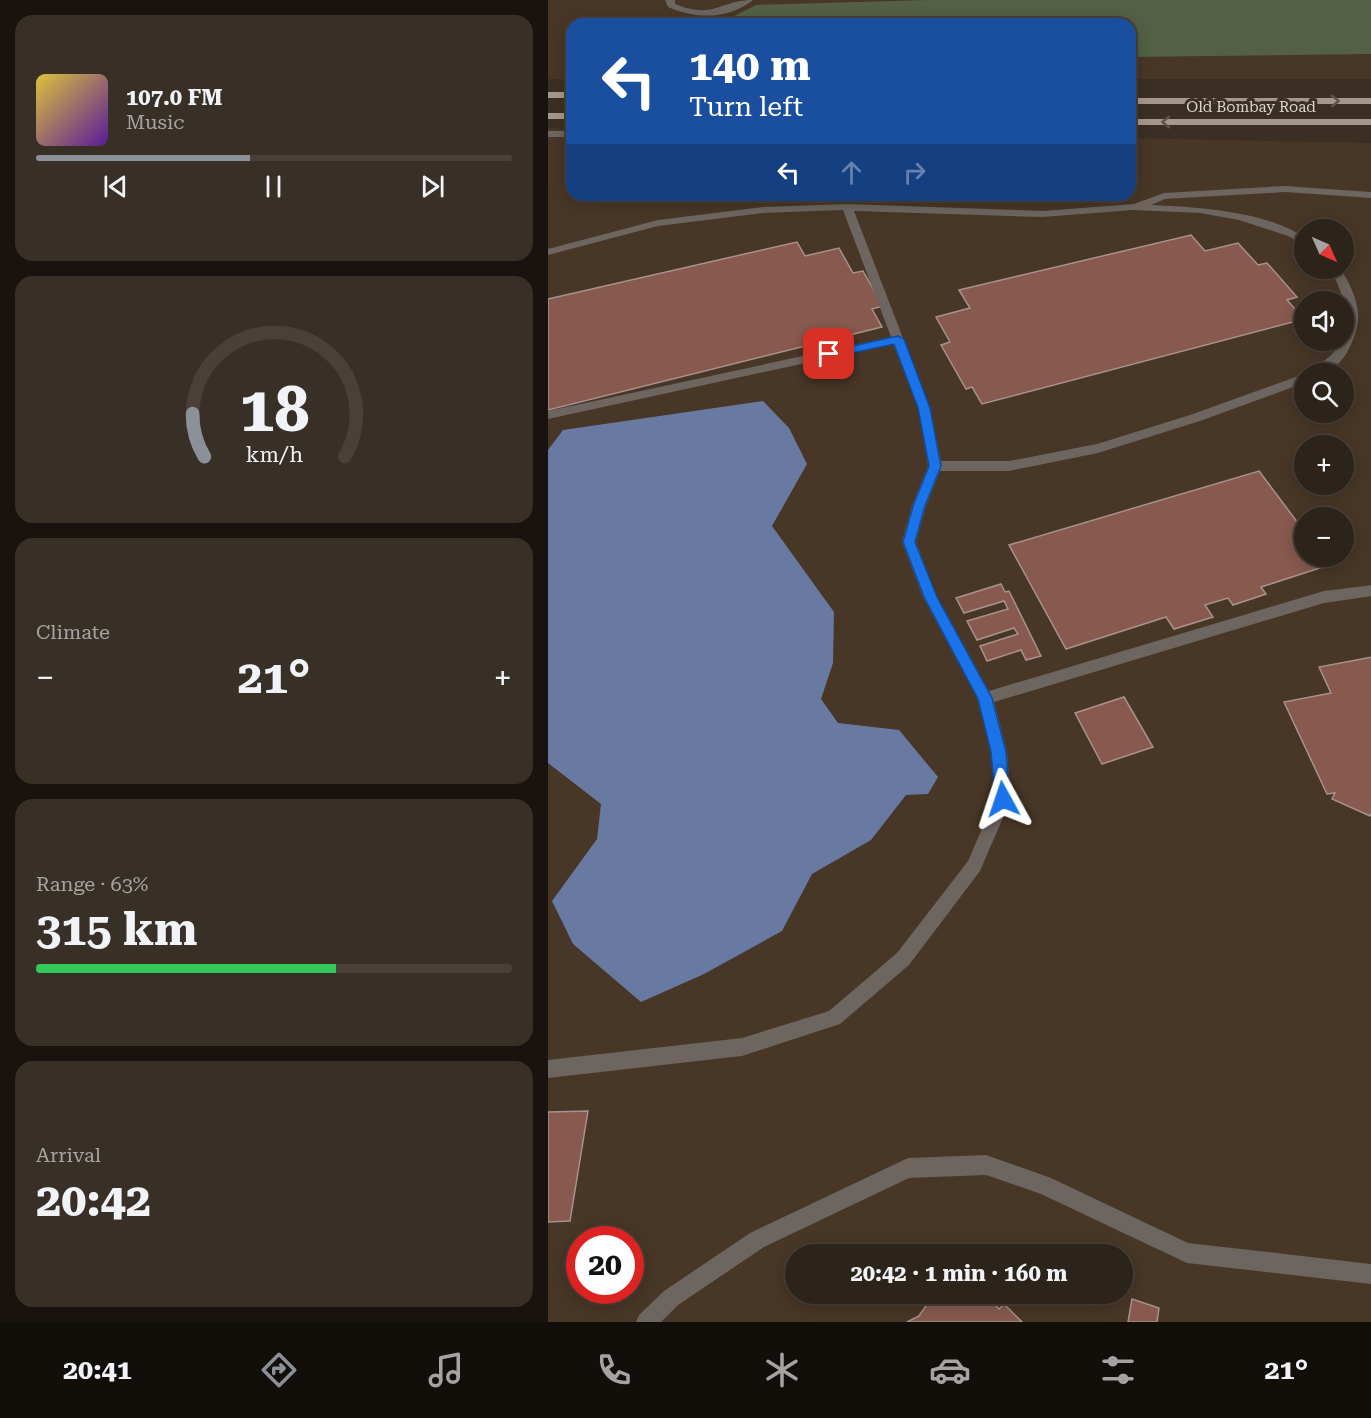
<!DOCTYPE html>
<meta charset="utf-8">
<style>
:root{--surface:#2c231a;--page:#382f27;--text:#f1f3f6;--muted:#a6a4a2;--line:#484039;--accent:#8c9099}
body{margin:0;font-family:"Roboto Serif",serif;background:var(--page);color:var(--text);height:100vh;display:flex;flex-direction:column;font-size:22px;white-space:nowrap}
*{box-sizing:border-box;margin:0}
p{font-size:20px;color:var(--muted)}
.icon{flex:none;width:33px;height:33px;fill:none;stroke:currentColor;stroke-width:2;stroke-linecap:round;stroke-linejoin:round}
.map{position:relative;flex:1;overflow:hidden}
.drawer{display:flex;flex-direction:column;gap:15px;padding:15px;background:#18130e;width:548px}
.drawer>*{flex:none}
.top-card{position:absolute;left:18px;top:18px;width:570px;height:183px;border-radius:18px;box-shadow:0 3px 15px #0003,0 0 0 2px var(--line);background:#1a4fa0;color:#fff;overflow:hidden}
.needle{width:39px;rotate:135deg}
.tools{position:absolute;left:746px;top:219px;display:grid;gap:12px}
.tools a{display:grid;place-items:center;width:60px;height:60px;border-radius:50%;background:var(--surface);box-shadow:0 3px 15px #0003,0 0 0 2px var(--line);font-size:30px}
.speed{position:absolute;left:18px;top:1226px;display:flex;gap:12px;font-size:30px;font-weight:700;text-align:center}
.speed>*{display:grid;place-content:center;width:78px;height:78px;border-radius:50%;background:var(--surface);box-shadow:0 3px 15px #0003,0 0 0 2px var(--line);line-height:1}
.speed .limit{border:9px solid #d22;background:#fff;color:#111}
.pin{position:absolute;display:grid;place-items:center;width:51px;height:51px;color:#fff;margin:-26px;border-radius:12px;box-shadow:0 3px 9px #0006}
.me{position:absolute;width:66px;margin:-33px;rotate:355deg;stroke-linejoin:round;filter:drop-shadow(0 0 4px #0008)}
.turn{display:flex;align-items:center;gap:21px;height:126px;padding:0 24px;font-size:27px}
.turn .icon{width:78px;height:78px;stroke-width:2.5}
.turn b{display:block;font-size:42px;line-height:51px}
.lanes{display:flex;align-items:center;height:57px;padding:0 24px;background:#0003;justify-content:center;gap:30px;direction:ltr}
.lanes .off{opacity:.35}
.big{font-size:45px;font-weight:700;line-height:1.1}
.drawer .tile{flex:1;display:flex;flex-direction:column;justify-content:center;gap:9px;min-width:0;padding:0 21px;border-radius:18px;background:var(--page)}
.drawer .dial{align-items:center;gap:0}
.dial svg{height:156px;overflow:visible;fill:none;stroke:var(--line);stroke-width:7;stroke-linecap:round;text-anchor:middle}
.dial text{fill:var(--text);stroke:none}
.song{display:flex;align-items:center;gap:18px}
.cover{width:72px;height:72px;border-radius:9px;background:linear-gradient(135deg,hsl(50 70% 55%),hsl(270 70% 35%))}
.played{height:6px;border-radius:3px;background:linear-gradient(90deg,var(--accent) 45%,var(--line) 45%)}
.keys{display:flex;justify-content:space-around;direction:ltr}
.heat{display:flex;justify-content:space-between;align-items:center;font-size:33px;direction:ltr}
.charge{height:9px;border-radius:4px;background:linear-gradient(90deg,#34c759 63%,var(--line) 0)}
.trip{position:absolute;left:237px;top:1244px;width:348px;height:60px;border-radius:30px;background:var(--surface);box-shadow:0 3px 15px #0003,0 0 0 2px var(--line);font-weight:700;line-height:60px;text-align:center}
.dock{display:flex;height:96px;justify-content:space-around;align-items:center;background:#120e0a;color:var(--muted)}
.dock .icon{width:42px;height:42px}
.dock .current{color:var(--accent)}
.dock b{font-size:27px;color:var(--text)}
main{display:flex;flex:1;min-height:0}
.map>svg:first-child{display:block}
</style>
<main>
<section class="drawer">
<div class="tile">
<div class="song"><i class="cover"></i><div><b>107.0 FM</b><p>Music</p></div></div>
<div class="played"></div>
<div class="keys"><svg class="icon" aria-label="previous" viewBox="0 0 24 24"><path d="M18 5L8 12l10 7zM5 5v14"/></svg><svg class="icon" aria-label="pause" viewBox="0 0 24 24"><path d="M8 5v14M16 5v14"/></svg><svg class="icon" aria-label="next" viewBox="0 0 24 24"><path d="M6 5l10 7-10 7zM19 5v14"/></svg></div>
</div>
<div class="tile dial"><svg viewBox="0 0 100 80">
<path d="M14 69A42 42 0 1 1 86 69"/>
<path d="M14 69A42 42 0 0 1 8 47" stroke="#8c9099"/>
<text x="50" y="56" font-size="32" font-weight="700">18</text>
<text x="50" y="72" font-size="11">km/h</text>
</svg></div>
<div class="tile"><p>Climate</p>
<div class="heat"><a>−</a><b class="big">21°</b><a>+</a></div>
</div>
<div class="tile"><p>Range · 63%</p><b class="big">315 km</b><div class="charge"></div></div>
<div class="tile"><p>Arrival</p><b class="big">20:42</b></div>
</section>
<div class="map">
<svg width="824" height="1322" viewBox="0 0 824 1322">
<rect width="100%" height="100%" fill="#3b2f23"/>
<g fill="#483626" fill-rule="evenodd">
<polygon points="0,0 823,0 823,79 582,79 582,24 24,24 24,79 0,79"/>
<path d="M 0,128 L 24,129 L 24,195 L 582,195 L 582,138 L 823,143 L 823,1322 L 0,1322 ZM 756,230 L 795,230 L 795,268 L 756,268 ZM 756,302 L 795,302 L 795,340 L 756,340 ZM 756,374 L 795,374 L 795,412 L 756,412 ZM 756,446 L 795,446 L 795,484 L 756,484 ZM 756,518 L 795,518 L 795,556 L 756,556 ZM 32,1239 L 82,1239 L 82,1290 L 32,1290 ZM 248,1254 L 574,1254 L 574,1293 L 248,1293 Z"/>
</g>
<polygon fill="#536043" points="380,0 823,0 823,54 582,57 582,24 182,24 184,17 208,5"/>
<polygon fill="#687aa1" points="215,401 241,428 259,464 224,526 286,612 285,663 273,699 290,723 351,730 390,777 380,794 358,795 323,840 264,874 234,931 156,974 93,1002 25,944 4,901 49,839 53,804 0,763 0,450 15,430"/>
<g fill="#87594f" stroke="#a8928e" stroke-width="1.5">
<polygon points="643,235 657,251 690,243 710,265 719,263 749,297 739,300 756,319 434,404 424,387 418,389 393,345 402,342 388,317 422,308 411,290"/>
<polygon points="249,242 257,256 291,248 305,273 315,271 335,306 324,309 334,327 0,410 0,299"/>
<polygon points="711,471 756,531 756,556 775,556 781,565 713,587 718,594 685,605 680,598 657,605 665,617 626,629 618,617 518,649 461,545"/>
<polygon points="453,584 457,592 461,591 493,656 478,660 473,650 439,661 432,646 470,634 466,628 429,640 419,621 460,609 456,601 416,613 408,598"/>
<polygon points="824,657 824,812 822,816 784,799 787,793 779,794 736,702 783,693 771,667"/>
<polygon points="576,697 605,747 554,764 527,713"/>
<polygon points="40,1111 22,1221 0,1222 0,1112"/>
<polygon points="407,1293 435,1293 451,1309 456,1304 474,1322 359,1322 371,1316 384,1297"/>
<polygon points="584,1299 611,1308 609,1322 580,1322"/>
</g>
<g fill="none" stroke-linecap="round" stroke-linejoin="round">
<g fill="#6c6560" fill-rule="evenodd">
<path d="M 117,0 L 127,0 L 127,4 C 167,20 171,0 205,0 C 180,20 147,19 120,7 Z"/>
<rect x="0" y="131" width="24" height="6"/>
<path d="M 737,186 L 824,192 L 824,198 L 737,192 L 617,199 L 603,205 C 649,207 717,211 756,237 L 756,245 L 740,236 L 691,220 L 652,213 L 585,210 L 495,217 L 306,211 L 382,408 L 393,461 L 461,461 L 549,444 L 642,415 L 756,374 L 756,383 L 652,421 L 550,453 L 461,471 L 392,471 L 378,506 L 368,542 L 389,597 L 441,691 L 776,591 L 824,585 L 824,596 L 776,603 L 446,702 L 459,752 L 463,799 L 432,871 L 361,965 L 292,1024 L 194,1056 L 0,1078 L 0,1060 L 194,1038 L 281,1011 L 349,953 L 420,861 L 447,799 L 443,752 L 429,698 L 375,597 L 354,542 L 364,506 L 380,466 L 370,408 L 345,344 L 0,419 L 0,411 L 343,337 L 295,210 L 215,213 L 110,226 L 0,255 L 0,249 L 110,220 L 215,207 L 299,204 L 495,211 L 586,204 L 616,193 Z"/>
<path d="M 781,268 L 792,268 C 801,282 808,296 810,312 C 812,332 796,369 774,374 C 770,374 764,374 760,374 C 768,365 778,361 786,352 C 807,328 797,294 781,268 Z"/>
<polygon points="438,1155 503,1178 640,1243 824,1264 824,1284 639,1263 493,1194 438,1175 361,1178 216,1247 130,1305 113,1322 88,1322 91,1315 116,1291 202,1233 360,1158"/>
</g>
<g fill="#a6978d" fill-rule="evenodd">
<rect x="0" y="92" width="24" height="6"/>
<rect x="582" y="98" width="242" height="6"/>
<rect x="0" y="113" width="24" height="6"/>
<rect x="582" y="119" width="242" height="6"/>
</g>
</g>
<defs><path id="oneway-chevron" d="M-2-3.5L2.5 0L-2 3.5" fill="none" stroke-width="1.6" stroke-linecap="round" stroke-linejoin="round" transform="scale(1.5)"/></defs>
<g stroke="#605348">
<use href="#oneway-chevron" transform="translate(787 101)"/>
<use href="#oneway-chevron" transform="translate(618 122) rotate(180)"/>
</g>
<polygon fill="#1a73e8" stroke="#114b97" stroke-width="1.5" points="350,336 356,339 382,408 393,466 377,506 367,542 389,597 444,698 458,752 462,799 460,803 455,805 449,803 447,799 443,752 430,699 376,597 355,542 365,506 381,466 370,408 346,344 281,358 276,354 281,351"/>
<g text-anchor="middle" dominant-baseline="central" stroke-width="6" stroke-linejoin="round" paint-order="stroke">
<g font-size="15" fill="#ddd5ce" stroke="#3b2f23">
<text x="703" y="107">Old Bombay Road</text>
</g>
</g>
</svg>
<div class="tools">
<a><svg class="needle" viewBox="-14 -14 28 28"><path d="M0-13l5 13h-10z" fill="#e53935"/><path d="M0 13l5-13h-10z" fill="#a6a4a2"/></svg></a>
<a><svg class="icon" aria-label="sound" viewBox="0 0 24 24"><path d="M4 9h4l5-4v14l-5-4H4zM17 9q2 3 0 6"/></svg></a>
<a><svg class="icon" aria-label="search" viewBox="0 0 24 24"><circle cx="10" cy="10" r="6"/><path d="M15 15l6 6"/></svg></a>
<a>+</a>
<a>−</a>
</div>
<div class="speed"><div class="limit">20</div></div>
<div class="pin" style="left:281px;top:354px;background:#d93025"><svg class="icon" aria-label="arrive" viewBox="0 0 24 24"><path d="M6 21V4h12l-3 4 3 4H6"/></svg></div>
<svg class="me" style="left:455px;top:799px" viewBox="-20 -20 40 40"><path d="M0-17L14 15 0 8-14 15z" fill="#1a73e8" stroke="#fff" stroke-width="4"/></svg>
<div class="trip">20:42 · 1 min · 160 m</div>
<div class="top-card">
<div class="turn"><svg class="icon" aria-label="left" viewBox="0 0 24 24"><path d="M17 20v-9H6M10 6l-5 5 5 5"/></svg><div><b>140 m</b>Turn left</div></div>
<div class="lanes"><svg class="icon" aria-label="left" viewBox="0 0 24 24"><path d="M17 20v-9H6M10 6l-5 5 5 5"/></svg><svg class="icon off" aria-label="ahead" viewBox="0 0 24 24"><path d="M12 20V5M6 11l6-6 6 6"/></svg><svg class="icon off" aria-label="right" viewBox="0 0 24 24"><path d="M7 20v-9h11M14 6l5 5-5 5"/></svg></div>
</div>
</div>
</main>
<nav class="dock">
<b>20:41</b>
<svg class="icon current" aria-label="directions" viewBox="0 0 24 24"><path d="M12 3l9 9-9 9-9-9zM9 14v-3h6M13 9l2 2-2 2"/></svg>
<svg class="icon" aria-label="music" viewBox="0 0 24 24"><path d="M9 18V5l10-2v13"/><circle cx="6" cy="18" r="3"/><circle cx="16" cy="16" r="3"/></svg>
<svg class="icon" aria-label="phone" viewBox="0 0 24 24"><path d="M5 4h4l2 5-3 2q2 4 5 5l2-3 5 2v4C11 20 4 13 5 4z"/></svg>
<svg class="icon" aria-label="climate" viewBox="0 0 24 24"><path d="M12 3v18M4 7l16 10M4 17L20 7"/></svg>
<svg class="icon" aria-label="car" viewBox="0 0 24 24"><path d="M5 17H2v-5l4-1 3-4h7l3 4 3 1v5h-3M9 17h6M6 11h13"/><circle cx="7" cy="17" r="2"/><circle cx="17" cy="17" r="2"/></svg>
<svg class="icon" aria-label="filters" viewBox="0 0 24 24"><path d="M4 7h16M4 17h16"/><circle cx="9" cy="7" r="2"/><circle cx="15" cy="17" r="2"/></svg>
<b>21°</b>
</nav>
